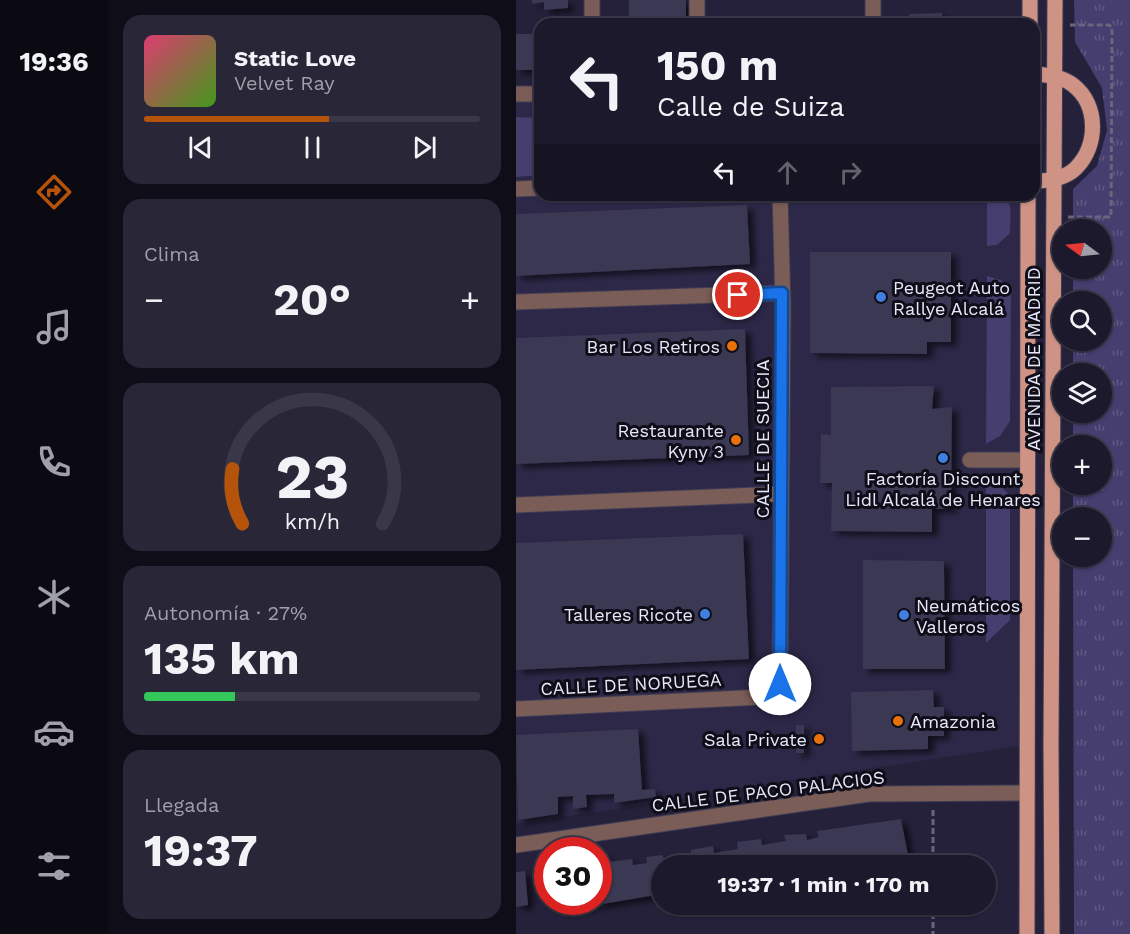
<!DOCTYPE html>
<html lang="es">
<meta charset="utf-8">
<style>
:root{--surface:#1c192c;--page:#292638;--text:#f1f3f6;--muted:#a0a0a9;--line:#3a3848;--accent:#b45309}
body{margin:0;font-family:"Work Sans",sans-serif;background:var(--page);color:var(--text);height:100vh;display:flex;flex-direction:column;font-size:22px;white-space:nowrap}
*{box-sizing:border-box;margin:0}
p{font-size:20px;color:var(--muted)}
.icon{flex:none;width:33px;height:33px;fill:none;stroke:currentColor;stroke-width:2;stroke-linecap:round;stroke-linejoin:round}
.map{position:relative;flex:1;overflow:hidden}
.panel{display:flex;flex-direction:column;gap:15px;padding:15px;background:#0f0e18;width:408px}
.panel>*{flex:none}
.hud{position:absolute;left:18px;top:18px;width:506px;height:183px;border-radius:18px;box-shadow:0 2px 4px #0004,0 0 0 2px var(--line);background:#1c192c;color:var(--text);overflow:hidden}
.needle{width:39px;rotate:285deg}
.tools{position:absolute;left:536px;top:219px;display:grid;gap:12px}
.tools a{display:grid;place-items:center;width:60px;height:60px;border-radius:50%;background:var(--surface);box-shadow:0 2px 4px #0004,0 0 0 2px var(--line);font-size:30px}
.speed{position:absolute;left:18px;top:837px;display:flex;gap:12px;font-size:30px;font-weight:700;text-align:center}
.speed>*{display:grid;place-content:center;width:78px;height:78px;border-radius:50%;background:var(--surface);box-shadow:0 2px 4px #0004,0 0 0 2px var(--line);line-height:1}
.speed .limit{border:9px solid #d22;background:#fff;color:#111}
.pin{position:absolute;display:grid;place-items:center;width:51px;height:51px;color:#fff;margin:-26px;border:3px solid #fff;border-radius:50%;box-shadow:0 2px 6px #0007}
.me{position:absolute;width:66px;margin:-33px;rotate:0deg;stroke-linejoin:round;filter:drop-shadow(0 0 4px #0008)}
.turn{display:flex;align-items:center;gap:21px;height:126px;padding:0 24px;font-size:27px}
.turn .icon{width:78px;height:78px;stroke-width:2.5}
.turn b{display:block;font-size:42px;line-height:51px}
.lanes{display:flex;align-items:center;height:57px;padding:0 24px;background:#0003;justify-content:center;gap:30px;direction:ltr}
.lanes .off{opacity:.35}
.big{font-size:45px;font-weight:700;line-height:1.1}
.panel .card{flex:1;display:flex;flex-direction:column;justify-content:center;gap:9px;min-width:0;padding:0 21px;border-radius:18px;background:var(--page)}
.panel .dial{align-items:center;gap:0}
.dial svg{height:156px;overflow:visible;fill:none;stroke:var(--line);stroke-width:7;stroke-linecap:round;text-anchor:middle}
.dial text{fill:var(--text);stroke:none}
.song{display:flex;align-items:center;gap:18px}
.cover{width:72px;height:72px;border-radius:9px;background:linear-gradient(135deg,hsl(340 70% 55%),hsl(100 70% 35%))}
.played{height:6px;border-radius:3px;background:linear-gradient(90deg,var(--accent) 55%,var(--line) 55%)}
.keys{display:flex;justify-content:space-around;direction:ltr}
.heat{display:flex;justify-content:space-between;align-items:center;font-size:33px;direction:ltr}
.charge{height:9px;border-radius:4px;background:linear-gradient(90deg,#34c759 27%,var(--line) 0)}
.trip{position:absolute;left:135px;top:855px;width:345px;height:60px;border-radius:30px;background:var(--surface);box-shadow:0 2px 4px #0004,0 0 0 2px var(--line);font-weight:700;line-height:60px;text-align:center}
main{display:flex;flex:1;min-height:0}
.dock{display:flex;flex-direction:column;width:108px;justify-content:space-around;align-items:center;background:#0b0a12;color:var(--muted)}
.dock .icon{width:42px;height:42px}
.dock .active{color:var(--accent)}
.dock b{font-size:27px;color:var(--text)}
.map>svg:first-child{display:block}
</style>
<main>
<nav class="dock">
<b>19:36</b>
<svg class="icon active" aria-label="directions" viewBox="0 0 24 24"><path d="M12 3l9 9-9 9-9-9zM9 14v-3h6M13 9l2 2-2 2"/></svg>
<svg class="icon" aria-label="music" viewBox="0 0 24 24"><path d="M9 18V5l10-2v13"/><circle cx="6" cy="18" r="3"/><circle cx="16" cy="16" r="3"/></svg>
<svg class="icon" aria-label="phone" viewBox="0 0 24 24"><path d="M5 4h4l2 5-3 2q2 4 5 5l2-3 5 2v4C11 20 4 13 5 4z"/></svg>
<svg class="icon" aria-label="climate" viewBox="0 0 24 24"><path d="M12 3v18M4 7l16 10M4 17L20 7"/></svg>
<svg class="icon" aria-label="car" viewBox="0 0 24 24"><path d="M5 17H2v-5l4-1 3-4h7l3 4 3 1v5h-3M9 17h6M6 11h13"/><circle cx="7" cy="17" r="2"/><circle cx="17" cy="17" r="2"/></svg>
<svg class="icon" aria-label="filters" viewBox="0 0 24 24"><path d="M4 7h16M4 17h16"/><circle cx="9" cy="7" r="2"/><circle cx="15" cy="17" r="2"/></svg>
</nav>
<section class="panel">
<div class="card">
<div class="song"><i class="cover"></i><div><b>Static Love</b><p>Velvet Ray</p></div></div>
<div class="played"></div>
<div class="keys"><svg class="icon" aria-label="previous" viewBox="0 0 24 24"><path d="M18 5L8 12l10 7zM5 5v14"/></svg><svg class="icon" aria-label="pause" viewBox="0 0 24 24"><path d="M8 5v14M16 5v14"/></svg><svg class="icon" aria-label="next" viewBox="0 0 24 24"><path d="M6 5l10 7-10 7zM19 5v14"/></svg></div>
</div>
<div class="card"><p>Clima</p>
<div class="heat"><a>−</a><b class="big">20°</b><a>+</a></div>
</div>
<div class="card dial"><svg viewBox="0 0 100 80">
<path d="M14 69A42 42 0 1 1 86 69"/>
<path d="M14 69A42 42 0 0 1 9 41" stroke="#b45309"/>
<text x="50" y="56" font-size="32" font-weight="700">23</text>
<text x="50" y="72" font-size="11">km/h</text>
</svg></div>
<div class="card"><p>Autonomía · 27%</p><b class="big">135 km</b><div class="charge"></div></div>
<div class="card"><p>Llegada</p><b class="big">19:37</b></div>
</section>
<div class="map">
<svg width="614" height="934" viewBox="0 0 614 934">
<defs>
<pattern id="park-tufts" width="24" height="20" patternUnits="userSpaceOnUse" patternTransform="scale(1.5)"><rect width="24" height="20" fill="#453e6f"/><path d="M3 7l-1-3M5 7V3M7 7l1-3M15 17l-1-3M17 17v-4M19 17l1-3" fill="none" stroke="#605a84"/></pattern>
<filter id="shadow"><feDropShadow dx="6" dy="4" stdDeviation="3" flood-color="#0009"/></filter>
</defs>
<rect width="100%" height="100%" fill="#25213b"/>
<polygon fill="#2d2848" points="0,99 24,99 24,195 512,195 511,745 263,782 139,803 0,824"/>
<g fill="#453e6f">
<polygon points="0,117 24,118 24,175 0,177"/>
<path d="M 471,195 C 475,195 482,194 486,195 C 498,198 494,223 494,233 L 481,245 L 471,246 Z"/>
<polygon points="471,276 485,280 495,289 494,421 484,436 470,444"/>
<polygon points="470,473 494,495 494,620 470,643"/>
</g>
<polygon fill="url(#park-tufts)" points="558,0 614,0 614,934 558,934 557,557 585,556 585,518 557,517 557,485 585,484 585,446 557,445 557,413 585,412 585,374 557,373 557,341 585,340 585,302 557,301 557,269 585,268 585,230 557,229 557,189 581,166 591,130 586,88 559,42"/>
<g fill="#3a3753" filter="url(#shadow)">
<polygon points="16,0 52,0 52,8 28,10 28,2 16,4"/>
<rect x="113" y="0" width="57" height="24"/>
<polygon points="426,13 427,24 394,24 393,14"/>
<rect x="0" y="34" width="24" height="36"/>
<polygon points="231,205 234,264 0,276 0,214"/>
<polygon points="294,252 435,252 435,342 411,342 411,354 294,353"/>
<polygon points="229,329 233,455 0,464 0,338"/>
<polygon points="418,386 416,409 436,407 435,509 416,509 416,532 315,531 316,483 304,483 305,434 315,435 315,387"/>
<polygon points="227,534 233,659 0,670 0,543"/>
<polygon points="347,560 428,561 429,669 347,669"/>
<polygon points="417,690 418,707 428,707 428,736 412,736 412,749 336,751 335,692"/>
<rect x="280" y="725" width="8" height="28"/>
<polygon points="122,729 126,790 139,789 140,797 98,803 98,794 70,795 71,807 57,809 57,796 42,797 42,814 2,820 0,735"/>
<polygon points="385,819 392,855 325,866 146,866 146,894 45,911 44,905 36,905 35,902 82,902 82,855 90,854 93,862 116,859 117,865 131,863 130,857 147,855 148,861 175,856 175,850 197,846 198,853 222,849 221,842 245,839 246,845 270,841 268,835 290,834 291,840 303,837 301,831"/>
<polygon points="9,871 12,905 0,907 0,872"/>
</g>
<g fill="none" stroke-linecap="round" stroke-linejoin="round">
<g stroke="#403d56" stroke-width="17">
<g id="minor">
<polyline points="181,0 181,24"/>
<polyline points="357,0 357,24"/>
<polyline points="76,24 76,0"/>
<polyline points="0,94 24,94"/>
<polyline points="0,189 24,188"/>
<polyline points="0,302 266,293"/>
<polyline points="454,460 511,460"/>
<polyline points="0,505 265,494"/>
<polyline points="0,709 247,697 264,684 267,304 264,195"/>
<polyline points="0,845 353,794 510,793"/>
</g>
</g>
<g stroke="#403d56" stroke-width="17">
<g id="major">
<polyline points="514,0 514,24"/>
<path d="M 518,74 C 531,75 545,76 557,85 C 583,105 582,146 560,168 C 549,179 533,181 518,181"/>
<polyline points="511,934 512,195"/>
<polyline points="536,934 535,744 539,0"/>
</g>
</g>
<g stroke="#68657c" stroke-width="3" stroke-dasharray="6 3" stroke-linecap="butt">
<polyline points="552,217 595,217 596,27 593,25 554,25"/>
<polyline points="417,810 417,866"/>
<polyline points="417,904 417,934"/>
</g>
<use href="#minor" stroke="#7a5d56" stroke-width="15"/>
<use href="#major" stroke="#ce9385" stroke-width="15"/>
</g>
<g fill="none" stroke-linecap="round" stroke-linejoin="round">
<g stroke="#114b97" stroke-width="15">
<polyline id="route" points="222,295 266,293 264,684"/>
</g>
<use href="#route" stroke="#1a73e8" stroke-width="10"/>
</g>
<g fill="#3f7fe0" stroke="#0e0d18" stroke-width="2">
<circle cx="365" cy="297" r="6"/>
<circle cx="427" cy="458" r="6"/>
<circle cx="189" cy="614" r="6"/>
<circle cx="388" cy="615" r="6"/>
</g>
<g fill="#e8710a" stroke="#0e0d18" stroke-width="2">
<circle cx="216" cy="346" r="6"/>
<circle cx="220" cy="440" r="6"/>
<circle cx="382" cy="721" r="6"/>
<circle cx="303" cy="739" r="6"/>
</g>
<g text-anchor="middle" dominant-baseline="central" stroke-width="6" stroke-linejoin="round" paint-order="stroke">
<g font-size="18" fill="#e8e7f9" stroke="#0e0d18" text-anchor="end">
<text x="377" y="287" text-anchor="start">Peugeot Auto<tspan x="377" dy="21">Rallye Alcalá</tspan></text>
<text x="204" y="346">Bar Los Retiros</text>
<text x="208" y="430">Restaurante<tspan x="208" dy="21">Kyny 3</tspan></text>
<text x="427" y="478" text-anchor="middle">Factoría Discount<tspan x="427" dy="21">Lidl Alcalá de Henares</tspan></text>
<text x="400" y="605" text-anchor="start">Neumáticos<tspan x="400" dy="21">Valleros</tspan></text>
<text x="177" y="614">Talleres Ricote</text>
<text x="394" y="721" text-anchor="start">Amazonia</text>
<text x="291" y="739">Sala Private</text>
</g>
<g font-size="18" fill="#e8e7f9" stroke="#0e0d18">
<text transform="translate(517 359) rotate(-90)">AVENIDA DE MADRID</text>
<text transform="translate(246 439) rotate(-90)">CALLE DE SUECIA</text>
<text transform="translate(115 684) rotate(-3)">CALLE DE NORUEGA</text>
<text transform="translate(252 791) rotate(-7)">CALLE DE PACO PALACIOS</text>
</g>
</g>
</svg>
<div class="tools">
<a><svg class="needle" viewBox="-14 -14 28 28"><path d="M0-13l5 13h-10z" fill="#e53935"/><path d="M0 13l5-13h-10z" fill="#a0a0a9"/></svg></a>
<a><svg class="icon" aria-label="search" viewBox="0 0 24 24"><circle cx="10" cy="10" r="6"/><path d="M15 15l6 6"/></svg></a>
<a><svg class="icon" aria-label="layers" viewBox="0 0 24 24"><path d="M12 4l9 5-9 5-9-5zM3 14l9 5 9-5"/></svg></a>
<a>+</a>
<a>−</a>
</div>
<div class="speed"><div class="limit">30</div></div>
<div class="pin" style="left:222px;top:295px;background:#d93025"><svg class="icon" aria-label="arrive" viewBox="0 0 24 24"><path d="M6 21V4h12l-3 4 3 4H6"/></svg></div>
<svg class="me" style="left:264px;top:684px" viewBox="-20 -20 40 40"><circle r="19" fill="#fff"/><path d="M0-13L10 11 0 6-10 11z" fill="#1a73e8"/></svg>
<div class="trip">19:37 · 1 min · 170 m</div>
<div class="hud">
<div class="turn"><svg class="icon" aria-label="left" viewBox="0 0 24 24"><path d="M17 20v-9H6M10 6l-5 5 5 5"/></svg><div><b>150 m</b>Calle de Suiza</div></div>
<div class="lanes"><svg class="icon" aria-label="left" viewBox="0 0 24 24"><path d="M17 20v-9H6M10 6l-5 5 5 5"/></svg><svg class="icon off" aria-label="ahead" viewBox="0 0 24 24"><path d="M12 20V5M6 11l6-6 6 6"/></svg><svg class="icon off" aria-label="right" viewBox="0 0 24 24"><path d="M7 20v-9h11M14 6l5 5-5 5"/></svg></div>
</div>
</div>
</main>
